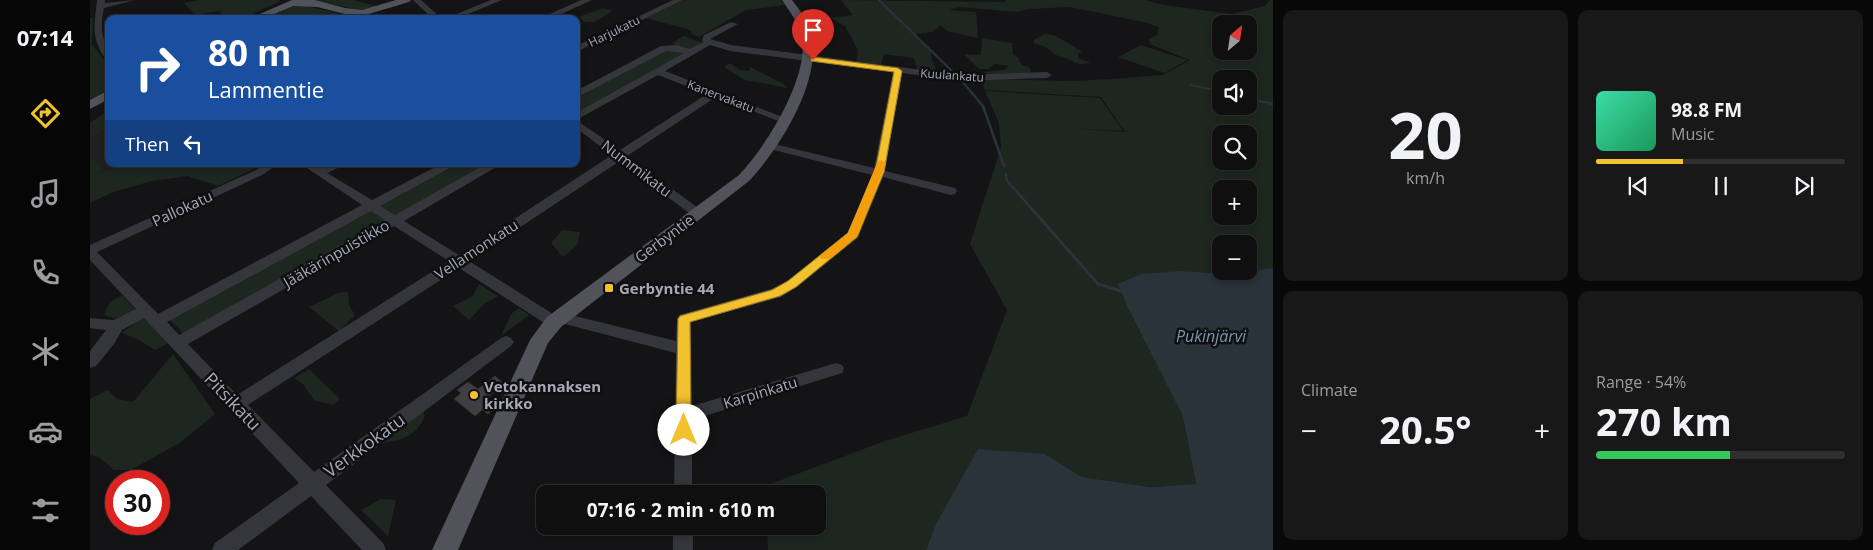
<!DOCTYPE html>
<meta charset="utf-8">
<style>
:root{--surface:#0f0f10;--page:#181819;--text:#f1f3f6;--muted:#9b9c9f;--line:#2f2f30;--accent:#f2c130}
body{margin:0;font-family:"Open Sans",sans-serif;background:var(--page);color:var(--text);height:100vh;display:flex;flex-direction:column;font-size:19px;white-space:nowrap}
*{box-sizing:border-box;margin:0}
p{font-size:16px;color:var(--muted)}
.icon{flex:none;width:28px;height:28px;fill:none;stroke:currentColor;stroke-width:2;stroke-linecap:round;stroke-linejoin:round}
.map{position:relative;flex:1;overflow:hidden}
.details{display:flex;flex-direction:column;gap:10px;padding:10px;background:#080809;width:600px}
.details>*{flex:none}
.banner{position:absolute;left:15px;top:15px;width:475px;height:152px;border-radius:10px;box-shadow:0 2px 8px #0003,0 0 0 1px var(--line);background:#1a4fa0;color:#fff;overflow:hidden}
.needle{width:32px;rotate:29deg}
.buttons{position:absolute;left:1122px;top:15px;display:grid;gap:10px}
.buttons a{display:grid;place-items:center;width:45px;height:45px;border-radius:10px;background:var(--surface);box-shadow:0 2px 8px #0003,0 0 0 1px var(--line);font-size:25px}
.speed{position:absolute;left:15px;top:470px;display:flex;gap:10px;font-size:25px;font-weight:700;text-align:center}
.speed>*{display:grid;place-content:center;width:65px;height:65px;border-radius:50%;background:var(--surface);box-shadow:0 2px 8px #0003,0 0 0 1px var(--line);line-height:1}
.speed .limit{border:8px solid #d22;background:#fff;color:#111}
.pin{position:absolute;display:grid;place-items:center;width:42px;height:42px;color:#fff;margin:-51px -21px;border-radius:50% 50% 50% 0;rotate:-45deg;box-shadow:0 0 5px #0007}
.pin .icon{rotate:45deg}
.me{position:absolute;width:55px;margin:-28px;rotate:0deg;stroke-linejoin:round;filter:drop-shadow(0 0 4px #0008)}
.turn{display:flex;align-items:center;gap:18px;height:105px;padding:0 20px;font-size:22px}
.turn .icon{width:65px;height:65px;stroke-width:2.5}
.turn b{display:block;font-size:35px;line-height:42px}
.then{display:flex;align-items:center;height:48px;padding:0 20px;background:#0003;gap:10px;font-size:19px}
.big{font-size:38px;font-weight:700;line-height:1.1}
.details .card{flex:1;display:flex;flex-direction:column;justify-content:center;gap:8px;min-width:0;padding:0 18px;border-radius:10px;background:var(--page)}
.details .dial{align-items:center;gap:0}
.dial b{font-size:65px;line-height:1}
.song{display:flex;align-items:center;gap:15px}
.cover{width:60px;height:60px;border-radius:8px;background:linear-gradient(135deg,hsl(160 70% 55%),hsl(150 70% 35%))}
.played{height:5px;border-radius:2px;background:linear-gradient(90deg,var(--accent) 35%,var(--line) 35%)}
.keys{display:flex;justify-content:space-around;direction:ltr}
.heat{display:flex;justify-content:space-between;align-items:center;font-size:28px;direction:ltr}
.charge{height:8px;border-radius:4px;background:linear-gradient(90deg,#34c759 54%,var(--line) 0)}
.details .tiles{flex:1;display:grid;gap:10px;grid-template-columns:repeat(2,1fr)}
.trip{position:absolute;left:446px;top:485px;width:290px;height:50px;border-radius:10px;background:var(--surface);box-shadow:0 2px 8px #0003,0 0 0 1px var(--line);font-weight:700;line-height:50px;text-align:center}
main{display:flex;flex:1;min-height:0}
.tab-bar{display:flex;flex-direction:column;width:90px;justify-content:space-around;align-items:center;background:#060606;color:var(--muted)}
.tab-bar .icon{width:35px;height:35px}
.tab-bar .current{color:var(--accent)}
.tab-bar b{font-size:22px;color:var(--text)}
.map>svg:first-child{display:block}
</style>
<main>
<nav class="tab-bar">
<b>07:14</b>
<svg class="icon current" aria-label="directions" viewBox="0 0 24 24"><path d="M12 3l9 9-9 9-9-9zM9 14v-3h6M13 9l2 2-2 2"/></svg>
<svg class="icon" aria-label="music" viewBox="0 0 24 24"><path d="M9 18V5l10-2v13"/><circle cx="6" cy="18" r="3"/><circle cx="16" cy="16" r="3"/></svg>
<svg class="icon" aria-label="phone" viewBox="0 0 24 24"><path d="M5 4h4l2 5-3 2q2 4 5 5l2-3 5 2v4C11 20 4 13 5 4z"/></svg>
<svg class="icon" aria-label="climate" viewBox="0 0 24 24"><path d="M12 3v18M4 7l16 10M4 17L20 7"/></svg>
<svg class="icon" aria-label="car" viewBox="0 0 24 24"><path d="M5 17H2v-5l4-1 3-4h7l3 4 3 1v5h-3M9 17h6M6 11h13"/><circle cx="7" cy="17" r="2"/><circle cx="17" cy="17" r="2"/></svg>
<svg class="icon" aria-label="filters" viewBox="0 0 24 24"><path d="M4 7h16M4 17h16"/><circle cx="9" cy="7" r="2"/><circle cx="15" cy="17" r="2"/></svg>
</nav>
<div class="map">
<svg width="1183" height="550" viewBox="0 0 1183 550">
<rect width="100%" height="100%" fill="#141416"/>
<polygon fill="#202023" points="19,126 19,164 34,164 0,176 0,140"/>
<g fill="#1e2620" fill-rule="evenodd">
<polygon points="108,0 187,0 191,1 151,19 119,19 133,15 129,11 105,15 94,3"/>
<polygon points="223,0 264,0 289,7 273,11"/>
<polygon points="594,0 691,0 696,5 656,10 609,37 601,34 602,32 597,29 555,18"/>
<path d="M 751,0 L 915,2 L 916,0 L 1055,0 L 1074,5 L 1142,14 L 1175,6 L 1180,0 L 1183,0 L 1183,268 L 1141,274 L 1091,271 L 1038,308 L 1093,417 L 1106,484 L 1061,487 L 992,477 L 955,454 L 846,524 L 836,550 L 678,550 L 677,526 L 728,526 L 728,494 L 676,494 L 675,486 L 795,441 L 877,416 L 917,310 L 880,244 L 911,147 L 909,123 L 895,91 L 1010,98 L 1033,131 L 981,128 L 1035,132 L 1011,97 L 895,90 L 891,79 L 986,81 L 1021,79 L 1073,75 L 1100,60 L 1062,45 L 1058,40 L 1067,35 L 1069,27 L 1053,22 L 980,7 L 938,9 L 928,12 L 869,7 L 859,10 L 886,12 L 888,38 L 857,31 L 851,25 L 842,32 L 825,34 L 840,48 L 842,60 L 848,74 L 828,71 L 824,58 L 794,54 L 791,65 L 766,62 L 768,50 L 755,26 L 741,18 L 763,15 ZM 1131,24 L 1159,24 L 1159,51 L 1131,51 ZM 1131,79 L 1159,79 L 1159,106 L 1131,106 ZM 1131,134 L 1159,134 L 1159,161 L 1131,161 ZM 1131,189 L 1159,189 L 1159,216 L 1131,216 ZM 1131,244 L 1159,244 L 1159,271 L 1131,271 Z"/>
<polygon points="206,6 217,6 267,18 232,19 209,17 202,19 169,19 195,7"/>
<polygon points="513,8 523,11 504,22 494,22 490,18 491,16"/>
<polygon points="0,18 3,18 2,45 19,65 19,89 0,100"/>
<path d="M 954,34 C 967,33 980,46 992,51 L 988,54 L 988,58 L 1001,63 L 989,64 L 973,57 L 965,55 L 956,47 L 944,43 L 944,40 Z"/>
<polygon points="594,36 613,43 486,114 486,98 585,44 582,43"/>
<polygon points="892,38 922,43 923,54 930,59 928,61 932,65 939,67 941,71 940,73 901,75 893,72 914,70 919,66 905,64 898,69 889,69 874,54 891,55"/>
<polygon points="1051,45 1097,60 1075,73 1028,57"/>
<polygon points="640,63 650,70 659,71 660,67 694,84 697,88 655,80 634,67"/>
<polygon points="19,110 19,126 0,140 0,123"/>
<polygon points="0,157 14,170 6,174 34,164 173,164 128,186 98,176 62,181 23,192 0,203"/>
<polygon points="365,164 399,164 95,335 79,319"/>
<polygon points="472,230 490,232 487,245 473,257 461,243"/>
<polygon points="389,284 408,296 394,304 379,320 363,306 383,296"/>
<polygon points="258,292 259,305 265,315 249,331 219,307 248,293"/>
<path d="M 33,296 L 47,312 L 27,319 L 14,315 C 18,304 21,299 33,296 Z"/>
<polygon points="429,308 439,315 411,336 421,314"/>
<polygon points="53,317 79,343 65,350 49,340 32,333"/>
<polygon points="83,354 125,414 91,442 41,470 24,470 9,457 0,455 0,399 18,390 27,399 43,402"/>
<polygon points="219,369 250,399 243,405 224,400 213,384 204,378"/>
<path d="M 333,411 L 335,416 C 326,436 313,440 292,443 Z"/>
<polygon points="291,499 306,500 298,536 271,510"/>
</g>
<polygon fill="#2a323a" points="1183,268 1183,550 836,550 846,524 888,449 955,454 992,477 1061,487 1106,484 1093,417 1038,308 1028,284 1051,274 1091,271 1141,274"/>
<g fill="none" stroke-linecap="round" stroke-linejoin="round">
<g stroke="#2a323a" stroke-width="2">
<polyline points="789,0 866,75"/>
<polyline points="871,80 882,93"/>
<polyline points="1101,85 1131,91"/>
</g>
<g stroke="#2a323a" stroke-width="2.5">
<polyline points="881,92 893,106 914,166"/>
<polyline points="1159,99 1183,104"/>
<polyline points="916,174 917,181 943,210"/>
</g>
<polyline stroke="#2a323a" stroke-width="3" points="942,209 1008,284 1031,291"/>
</g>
<polygon fill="#3e3e43" stroke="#2e2e32" points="405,376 414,384 398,397 408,405 398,414 392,410 385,416 364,399 371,393 367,390 378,382 388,389"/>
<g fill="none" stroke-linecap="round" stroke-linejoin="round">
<g fill="#35363b" fill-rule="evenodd">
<path d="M 7,0 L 15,0 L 15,3 L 45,0 L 14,8 C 12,17 11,26 13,36 C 15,44 20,51 18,59 L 15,58 C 0,36 5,24 7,0 Z"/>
<polygon points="323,0 331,0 352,19 343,19"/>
<polygon points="401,0 412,0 366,19 354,19"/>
<polygon points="491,0 502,0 460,19 449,19"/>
<polygon points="583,0 593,0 486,52 486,46"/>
<path d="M 641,22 L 648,24 L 620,39 L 641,45 L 871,75 L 957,72 L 962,75 L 957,78 L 871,81 L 812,73 L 795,171 L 865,188 L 867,191 L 865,194 L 861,195 L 793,177 L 768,238 L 707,287 L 691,297 L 601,322 L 602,406 L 746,363 L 752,365 L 754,369 L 752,373 L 602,420 L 602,494 L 584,494 L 586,353 L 471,323 L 469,326 L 464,327 L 459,326 L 369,268 L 158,405 L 224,472 L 411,338 L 416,336 L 421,338 L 424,342 L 421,346 L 236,485 L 293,543 L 296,550 L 272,550 L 221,496 L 148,550 L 122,550 L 125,543 L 209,483 L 54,318 L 32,330 L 24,344 L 6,366 L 0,368 L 0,351 L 16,330 L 0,328 L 0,318 L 24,320 L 46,309 L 0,260 L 0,245 L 166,170 L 175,164 L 187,164 L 174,174 L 7,252 L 68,314 L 272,205 L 211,164 L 223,164 L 230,168 L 239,164 L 253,164 L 252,166 L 237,173 L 282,200 L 351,164 L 364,164 L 363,166 L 290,206 L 305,215 L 396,164 L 409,164 L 408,166 L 314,221 L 369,255 L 522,155 L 486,128 L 486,113 L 594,53 L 576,51 L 486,98 L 486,91 L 571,46 L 587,45 L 600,49 L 613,42 L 612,40 L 614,35 ZM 620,45 L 640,51 L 803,72 L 784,168 L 680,143 L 675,146 L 676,148 L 782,175 L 757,233 L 697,281 L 681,289 L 589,315 L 587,319 L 586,341 L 469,312 L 463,314 L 379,261 L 530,161 L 603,216 L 611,216 L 613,213 L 611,210 L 537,156 L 626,97 L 691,122 L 699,122 L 700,120 L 575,71 ZM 568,75 L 617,94 L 530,150 L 486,120 ZM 281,211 L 295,220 L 89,335 L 77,322 ZM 304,226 L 359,261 L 147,395 L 98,344 Z"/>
<rect x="583" y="526" width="20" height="24"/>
</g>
<g fill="#51525a" fill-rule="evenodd">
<polygon points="202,0 225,0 255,8 272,10 306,0 321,0 319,2 272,16 255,14 227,7 203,6 172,19 158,19"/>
<path d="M 692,0 L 702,0 C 712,13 723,28 723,44 C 726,90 689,149 659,181 L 471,327 L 458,343 L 368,550 L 342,550 L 440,340 L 457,317 L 649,175 C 676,147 719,78 712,38 C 709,23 700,12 692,0 Z"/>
<polygon points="19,90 19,99 0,109 0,100"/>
</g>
</g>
<polygon fill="#f2c130" stroke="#9d7d1f" points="723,57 808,68 812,71 794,172 767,237 706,287 690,296 600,322 601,430 599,434 594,436 589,434 586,430 588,319 590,316 682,290 698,281 758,233 785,172 804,72 721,61 721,58"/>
<polygon fill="#f59e0b" points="791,160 796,163 768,235 740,259 732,259 730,257 732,254 758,233 787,163"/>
<g fill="#f2c130" stroke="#0f0f11" stroke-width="2">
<rect x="514" y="283" width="10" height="10" rx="2.5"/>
<circle cx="384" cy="395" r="5"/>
</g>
<g text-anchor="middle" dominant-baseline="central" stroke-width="5" stroke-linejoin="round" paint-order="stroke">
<g font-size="12" fill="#a6a9b6" stroke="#0f0f11">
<text transform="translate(524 31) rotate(-26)">Harjukatu</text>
<text transform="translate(862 75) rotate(4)">Kuulankatu</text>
<text transform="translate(631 96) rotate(21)">Kanervakatu</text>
</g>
<g font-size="15" fill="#a6a9b6" stroke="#0f0f11">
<text transform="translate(547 168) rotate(37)">Nummikatu</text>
<text transform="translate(92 208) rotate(-25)">Pallokatu</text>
<text transform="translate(574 238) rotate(-37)">Gerbyntie</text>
<text transform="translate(386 249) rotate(-33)">Vellamonkatu</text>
<text transform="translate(246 253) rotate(-30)">Jääkärinpuistikko</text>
<text transform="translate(670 392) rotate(-17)">Karpinkatu</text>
</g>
<g font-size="15" font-weight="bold" fill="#a6a9b6" stroke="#0f0f11" text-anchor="start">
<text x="529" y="288">Gerbyntie 44</text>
<text x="394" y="386">Vetokannaksen<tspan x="394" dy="17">kirkko</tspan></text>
</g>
<g font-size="16" font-style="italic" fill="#7c94b2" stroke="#0f0f11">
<text x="1121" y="336">Pukinjärvi</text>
</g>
<g font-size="18" fill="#a6a9b6" stroke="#0f0f11">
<text transform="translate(143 401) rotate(46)">Pitsikatu</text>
<text transform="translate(274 445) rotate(-36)">Verkkokatu</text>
</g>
</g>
</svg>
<div class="buttons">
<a><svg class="needle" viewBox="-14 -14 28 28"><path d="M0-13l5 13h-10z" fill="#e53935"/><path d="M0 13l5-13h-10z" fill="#9b9c9f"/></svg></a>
<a><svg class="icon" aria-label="sound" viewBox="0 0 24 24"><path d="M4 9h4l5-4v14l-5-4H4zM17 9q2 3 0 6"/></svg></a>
<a><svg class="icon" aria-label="search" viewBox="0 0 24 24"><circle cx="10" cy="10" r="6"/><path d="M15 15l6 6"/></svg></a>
<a>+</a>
<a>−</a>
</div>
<div class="speed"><div class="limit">30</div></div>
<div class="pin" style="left:723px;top:60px;background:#d93025"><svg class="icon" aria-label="arrive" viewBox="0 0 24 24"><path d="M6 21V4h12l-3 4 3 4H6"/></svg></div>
<svg class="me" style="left:594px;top:430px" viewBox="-20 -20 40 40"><circle r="19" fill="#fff"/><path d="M0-13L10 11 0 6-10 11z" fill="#f2c130"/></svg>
<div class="trip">07:16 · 2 min · 610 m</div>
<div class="banner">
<div class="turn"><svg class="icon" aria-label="right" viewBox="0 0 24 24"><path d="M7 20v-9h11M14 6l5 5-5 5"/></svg><div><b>80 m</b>Lammentie</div></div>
<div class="then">Then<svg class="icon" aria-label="left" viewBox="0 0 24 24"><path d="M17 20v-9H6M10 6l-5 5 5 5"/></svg></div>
</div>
</div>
<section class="details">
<div class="tiles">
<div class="card dial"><b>20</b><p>km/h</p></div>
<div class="card">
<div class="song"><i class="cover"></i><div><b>98.8 FM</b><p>Music</p></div></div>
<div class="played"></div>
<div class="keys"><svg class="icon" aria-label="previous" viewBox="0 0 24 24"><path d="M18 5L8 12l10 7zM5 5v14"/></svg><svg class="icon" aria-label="pause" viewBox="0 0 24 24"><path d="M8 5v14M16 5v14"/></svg><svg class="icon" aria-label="next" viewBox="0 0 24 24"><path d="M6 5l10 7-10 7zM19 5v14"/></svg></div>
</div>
<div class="card"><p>Climate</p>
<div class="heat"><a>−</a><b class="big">20.5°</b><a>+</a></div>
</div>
<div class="card"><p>Range · 54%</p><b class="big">270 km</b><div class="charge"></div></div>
</div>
</section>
</main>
